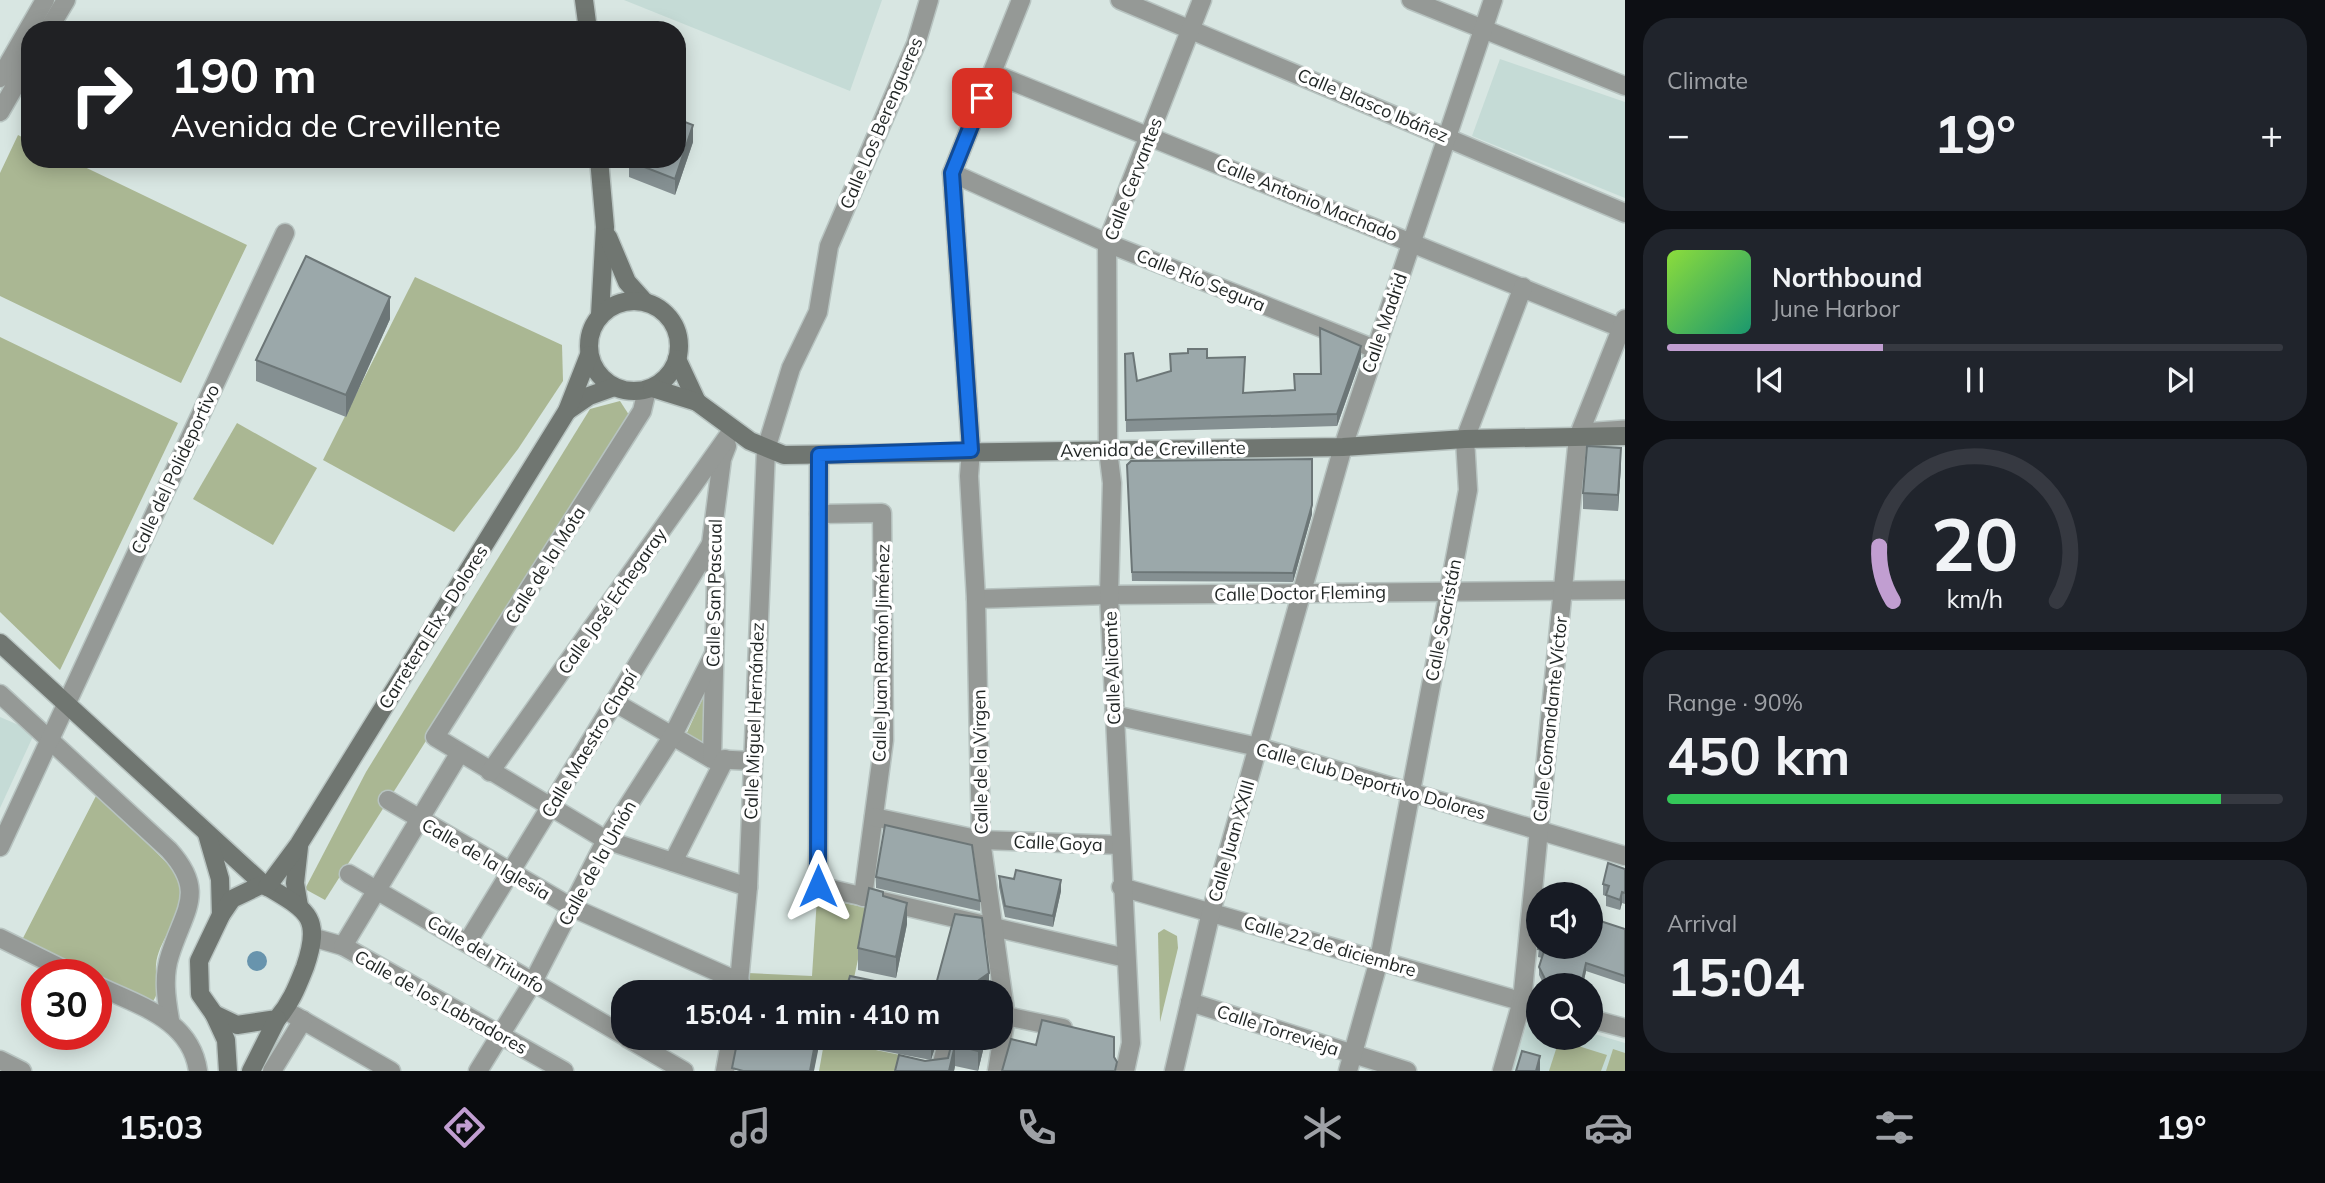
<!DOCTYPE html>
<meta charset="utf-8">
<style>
:root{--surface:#171b24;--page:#20242c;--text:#f1f3f6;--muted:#9ea1a6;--line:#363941;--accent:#c19ed1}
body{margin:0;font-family:Mulish,sans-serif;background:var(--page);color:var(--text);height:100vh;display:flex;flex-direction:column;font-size:26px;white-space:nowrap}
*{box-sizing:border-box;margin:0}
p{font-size:23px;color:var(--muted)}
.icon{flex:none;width:38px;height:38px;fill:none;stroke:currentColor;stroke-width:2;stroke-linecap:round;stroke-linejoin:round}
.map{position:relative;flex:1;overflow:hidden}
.details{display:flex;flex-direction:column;gap:18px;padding:18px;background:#0d0f14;width:700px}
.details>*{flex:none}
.banner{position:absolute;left:21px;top:21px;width:665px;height:147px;border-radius:28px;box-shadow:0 4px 18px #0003;background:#202124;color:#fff;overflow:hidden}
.tools{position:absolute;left:1526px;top:882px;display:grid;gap:14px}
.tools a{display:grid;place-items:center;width:77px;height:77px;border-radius:50%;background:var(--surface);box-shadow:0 4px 18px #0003;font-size:35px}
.speed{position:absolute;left:21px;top:959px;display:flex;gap:14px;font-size:35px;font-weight:700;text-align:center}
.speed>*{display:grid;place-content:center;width:91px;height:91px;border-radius:50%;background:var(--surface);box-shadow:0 4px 18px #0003;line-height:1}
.speed .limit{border:10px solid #d22;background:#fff;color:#111}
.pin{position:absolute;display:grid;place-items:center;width:60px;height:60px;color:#fff;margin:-30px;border-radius:14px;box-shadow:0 4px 10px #0006}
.me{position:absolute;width:77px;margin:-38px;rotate:0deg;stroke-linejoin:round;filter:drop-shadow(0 0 5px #0008)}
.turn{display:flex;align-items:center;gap:24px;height:147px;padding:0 35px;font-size:32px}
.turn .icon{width:91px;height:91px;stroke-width:2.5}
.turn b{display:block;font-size:49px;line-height:60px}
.big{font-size:52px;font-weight:700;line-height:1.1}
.details .widget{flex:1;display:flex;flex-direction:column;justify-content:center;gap:10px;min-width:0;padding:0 24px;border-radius:28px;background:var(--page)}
.details .dial{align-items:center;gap:0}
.dial svg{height:182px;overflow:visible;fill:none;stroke:var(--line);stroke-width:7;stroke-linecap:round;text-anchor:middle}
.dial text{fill:var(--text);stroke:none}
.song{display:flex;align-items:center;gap:21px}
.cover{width:84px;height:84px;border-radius:10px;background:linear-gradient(135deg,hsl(90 70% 55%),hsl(160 70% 35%))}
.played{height:7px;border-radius:4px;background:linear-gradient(90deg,var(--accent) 35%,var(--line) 35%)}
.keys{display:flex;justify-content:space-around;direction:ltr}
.heat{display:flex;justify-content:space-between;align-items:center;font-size:38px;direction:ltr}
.charge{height:10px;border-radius:5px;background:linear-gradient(90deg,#34c759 90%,var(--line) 0)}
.trip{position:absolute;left:611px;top:980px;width:402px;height:70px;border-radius:28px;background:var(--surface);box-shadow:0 4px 18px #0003;font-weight:700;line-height:70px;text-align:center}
.tabs{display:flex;height:112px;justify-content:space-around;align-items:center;background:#090b0e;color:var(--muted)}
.tabs .icon{width:49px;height:49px}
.tabs .current{color:var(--accent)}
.tabs b{font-size:32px;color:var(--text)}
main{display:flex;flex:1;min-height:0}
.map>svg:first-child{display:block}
</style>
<main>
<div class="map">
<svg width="1625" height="1071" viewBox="0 0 1625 1071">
<rect width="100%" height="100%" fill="#d8e6e2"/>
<g fill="#c5dbd6">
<polygon points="624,0 882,0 850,91"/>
<polygon points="1500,59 1625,102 1625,198 1472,136"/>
<polygon points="0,717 35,732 0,808"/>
<polygon points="1529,1017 1538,1019 1538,1038 1591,1038 1591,1033 1625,1043 1625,1071 1512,1071"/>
</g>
<g fill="#aab793">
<polygon points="18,135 30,141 30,159 68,159 247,245 181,383 0,296 0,173"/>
<polygon points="415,277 562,345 563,381 518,449 454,532 323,460"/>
<polygon points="0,337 178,423 60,670 0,612"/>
<polygon points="620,401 631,418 325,900 305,889 366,772 590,409"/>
<polygon points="237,423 317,468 273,545 193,499"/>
<polygon points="711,680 706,749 685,737"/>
<path d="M 97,794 L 171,867 C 176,876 183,887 182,898 C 179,922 158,941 156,965 C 155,977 161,994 152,1002 L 22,940 Z"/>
<polygon points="817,898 869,908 851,992 745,992 748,973 812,976"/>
<polygon points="1164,929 1177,936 1178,948 1160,1022 1158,933"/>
<polygon points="800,1038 837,1038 837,1042 900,1055 896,1071 819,1071 824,1043"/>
<polygon points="1559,1040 1607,1055 1601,1071 1549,1071"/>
<polygon points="1613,1049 1625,1053 1625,1071 1606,1071"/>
</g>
<circle fill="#6894ad" cx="257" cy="961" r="10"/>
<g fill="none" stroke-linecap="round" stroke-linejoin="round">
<g stroke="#b7c3c0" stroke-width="12">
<polyline id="lane" points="1582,428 1625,425"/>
</g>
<g stroke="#b7c3c0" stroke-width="21">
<g id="street">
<polyline points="1120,0 1625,213"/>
<polyline points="1411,0 1625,86"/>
<polyline points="48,30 66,0"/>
<polyline points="992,73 1621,328"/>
<polyline points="0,78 45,0"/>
<polyline points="0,112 30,60"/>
<polyline points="952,173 1107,243 1375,349"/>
<polyline points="647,390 642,411 435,737 606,840 748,887"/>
<polyline points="819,455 818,886 1126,958"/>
<polyline points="819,514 882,513 884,740 863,897"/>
<polyline points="976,599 1109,595 1625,590"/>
<path d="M 0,694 L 169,850 C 207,892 184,910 170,955 C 163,976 166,998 170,1020"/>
<polyline points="614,702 712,759 752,761"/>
<polyline points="1114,715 1258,747 1625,856"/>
<polyline points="712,759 716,584 711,544 722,459 727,446"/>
<polyline points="490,772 733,429"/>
<polyline points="388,800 571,907 740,982"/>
<polyline points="874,817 981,840 1119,845"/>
<polyline points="0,847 285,233"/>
<polyline points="673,862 725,759"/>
<polyline points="349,874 623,1035"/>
<polyline points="1121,887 1538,1006"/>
<polyline points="0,938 75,975"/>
<polyline points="315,938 343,946 564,1071"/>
<polyline points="467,943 711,544"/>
<polyline points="343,946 459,754"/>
<path d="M 96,985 C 137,1005 191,1019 198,1071"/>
<polyline points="738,992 748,887 766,449 791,368 818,312 829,246 916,44 929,0"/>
<polyline points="1190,1002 1407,1071"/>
<polyline points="285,1010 391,1071"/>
<polyline points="1001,1015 1063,1028"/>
<polyline points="1591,1019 1625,1028"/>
<polyline points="627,1038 684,1071"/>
<polyline points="0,1060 22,1071"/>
<polyline points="272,1071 303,1020"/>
<polyline points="478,1071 533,982 606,840 672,737 714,654"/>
<polyline points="725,1071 731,1038"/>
<polyline points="940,1071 948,1038"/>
<polyline points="997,1071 1006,1017 981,840 976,599 969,476 971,450 952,173 1021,0"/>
<polyline points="1125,1071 1131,1043 1109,595 1112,483 1108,450 1107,243 1202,0"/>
<polyline points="1174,1071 1211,912 1343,447 1493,0"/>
<polyline points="1348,1071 1379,960 1468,490 1465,439 1523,287"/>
<polyline points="1502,1071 1522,1001 1578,437 1625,319"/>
</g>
</g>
<g stroke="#b7c3c0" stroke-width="21">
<g id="secondary">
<polyline points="584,0 588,30"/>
<polyline points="599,159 605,227 600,315"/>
<polyline points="608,237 627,282 644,301"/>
<circle cx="634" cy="346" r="45"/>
<polyline points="677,359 697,402"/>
<polyline points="652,388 697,402 750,441 784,455 1343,447 1465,439 1625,436"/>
<polyline points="567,411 589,396 614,387"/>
<polyline points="0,643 263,884"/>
<polyline points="207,834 220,879 221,915"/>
<polyline points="299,847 295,883 299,906"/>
<path d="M 263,884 C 306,910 323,915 305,967 C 297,987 291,1003 277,1019 L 237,1025 L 214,1014 L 200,994 L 199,961 L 221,915 L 232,899 Z"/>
<polyline points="267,887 299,844 567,411 589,355"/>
<polyline points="214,1014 226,1040 228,1071"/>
<polyline points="251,1071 277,1019"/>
</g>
</g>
<use href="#lane" stroke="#959996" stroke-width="9"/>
<use href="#street" stroke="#959996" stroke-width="18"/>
<use href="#secondary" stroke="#707671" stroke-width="18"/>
</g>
<g fill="#859092">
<polygon points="693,142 675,195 629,177 629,161"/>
<polygon points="390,319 346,417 256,381 256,360"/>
<polygon points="1188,353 1245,369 1243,393 1294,390 1320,374 1361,358 1337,426 1126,432 1125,354 1137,381 1170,371 1170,354"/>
<polygon points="1621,464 1618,511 1583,509 1583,493"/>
<polygon points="1127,465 1312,514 1293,582 1132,581"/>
<polygon points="1625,869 1625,904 1622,903 1620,910 1606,906 1606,896 1603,895 1603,884"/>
<polygon points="999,876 1061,891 1053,927 1005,917 999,887"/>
<polygon points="876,877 980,901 980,911 876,888"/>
<polygon points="883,897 907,924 896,978 858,970 858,948"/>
<polygon points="1625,929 1625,984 1586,971 1583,985 1544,985 1539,975 1539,967 1542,958 1538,957 1539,947"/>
<polygon points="836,1038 938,1038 931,1060 836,1042"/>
<polygon points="953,1038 986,1038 978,1071 955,1066 954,1071 895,1071 925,1061 948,1058"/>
</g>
<g fill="#6c7677">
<polygon points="693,125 693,142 675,195 675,179"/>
<polygon points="390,297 390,319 346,417 346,395"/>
<polygon points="1361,346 1361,358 1337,426 1337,414"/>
<polygon points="1621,448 1621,464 1618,511 1618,495"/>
<polygon points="1312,505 1312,514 1293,582 1293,573"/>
<polygon points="1061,880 1061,891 1053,927 1053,916"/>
<polygon points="1622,892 1622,903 1620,910 1620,900"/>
<polygon points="907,903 907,924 896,978 896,957"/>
<polygon points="1586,963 1586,971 1583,985 1581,985"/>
<polygon points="989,973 989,992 962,992"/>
<polygon points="816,1038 818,1038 818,1051 814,1071 810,1071"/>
<polygon points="931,1038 938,1038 931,1060"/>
<polygon points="981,1038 986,1038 978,1071 978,1051"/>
<polygon points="955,1045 955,1066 954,1071 949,1071"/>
<polygon points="1540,1056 1540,1071 1536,1071"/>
</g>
<g fill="#9ba8aa" stroke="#6c7677" stroke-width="2">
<polygon points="677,119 693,125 675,179 629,161 629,159 677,159"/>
<polygon points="306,256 390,297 346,395 256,360"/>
<polygon points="1320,328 1361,346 1337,414 1126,420 1125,354 1133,353 1137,381 1171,371 1170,354 1188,353 1188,349 1207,349 1207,358 1245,357 1243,393 1295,390 1294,374 1321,374"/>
<polygon points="1587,446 1621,448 1618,495 1583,493"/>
<polygon points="1312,459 1312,505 1293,573 1132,572 1127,465 1131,461"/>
<polygon points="885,825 972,845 980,901 876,877"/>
<polygon points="1608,863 1625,869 1625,893 1622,892 1620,900 1606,895 1609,886 1603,884"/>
<polygon points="1016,870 1061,880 1053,916 1005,906 999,876 1014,879"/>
<polygon points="869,888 883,892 883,896 907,903 896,957 858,948"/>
<polygon points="955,914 982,918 989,973 962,992 845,992 850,976 914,989 916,983 935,988"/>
<polygon points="1591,918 1625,929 1625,976 1586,963 1581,985 1548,985 1539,967 1544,951 1538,949 1539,947 1591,947"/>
<polygon points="1042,1020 1114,1037 1114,1057 1117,1062 1115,1071 1002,1071 1011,1039 1036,1045"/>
<polygon points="738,1038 816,1038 810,1071 743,1071 732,1068"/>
<polygon points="953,1038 981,1038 978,1051 955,1045 949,1071 895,1071 899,1055 925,1061 948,1058"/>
<polygon points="1522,1051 1540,1056 1536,1071 1516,1071"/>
</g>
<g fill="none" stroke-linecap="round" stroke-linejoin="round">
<g stroke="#114b97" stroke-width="18">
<polyline id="route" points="818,886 819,455 971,450 952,173 982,98"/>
</g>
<use href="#route" stroke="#1a73e8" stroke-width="12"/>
</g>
<g text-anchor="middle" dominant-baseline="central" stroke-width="7" stroke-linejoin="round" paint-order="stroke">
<g font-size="18" fill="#1f2423" stroke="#fff">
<text transform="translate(1373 105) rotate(23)">Calle Blasco Ibáñez</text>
<text transform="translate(881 123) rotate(-67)">Calle Los Berengueres</text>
<text transform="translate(1133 179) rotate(-69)">Calle Cervantes</text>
<text transform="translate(1307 199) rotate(22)">Calle Antonio Machado</text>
<text transform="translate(1201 280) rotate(22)">Calle Río Segura</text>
<text transform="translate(1384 323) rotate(-71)">Calle Madrid</text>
<text transform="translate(1153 449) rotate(-1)">Avenida de Crevillente</text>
<text transform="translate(175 469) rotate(-65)">Calle del Polideportivo</text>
<text transform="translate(545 565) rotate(-58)">Calle de la Mota</text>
<text transform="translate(714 593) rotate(-89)">Calle San Pascual</text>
<text transform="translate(1300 593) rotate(-1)">Calle Doctor Fleming</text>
<text transform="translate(612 601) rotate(-55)">Calle José Echegaray</text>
<text transform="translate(1443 620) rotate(-79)">Calle Sacristán</text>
<text transform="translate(433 627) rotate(-58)">Carretera Elx - Dolores</text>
<text transform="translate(881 653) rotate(-89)">Calle Juan Ramón Jiménez</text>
<text transform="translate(1112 668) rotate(-92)">Calle Alicante</text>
<text transform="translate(1550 719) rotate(-84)">Calle Comandante Víctor</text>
<text transform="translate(754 721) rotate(-88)">Calle Miguel Hernández</text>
<text transform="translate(589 744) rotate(-59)">Calle Maestro Chapí</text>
<text transform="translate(980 762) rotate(-91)">Calle de la Virgen</text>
<text transform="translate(1371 781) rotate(16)">Calle Club Deportivo Dolores</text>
<text transform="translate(1231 841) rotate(-74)">Calle Juan XXIII</text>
<text transform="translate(1058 843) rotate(2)">Calle Goya</text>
<text transform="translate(486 859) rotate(30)">Calle de la Iglesia</text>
<text transform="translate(597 863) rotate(-61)">Calle de la Unión</text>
<text transform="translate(1330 946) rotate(16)">Calle 22 de diciembre</text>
<text transform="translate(486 954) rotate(31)">Calle del Triunfo</text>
<text transform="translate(441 1002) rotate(29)">Calle de los Labradores</text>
<text transform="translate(1278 1030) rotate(18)">Calle Torrevieja</text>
</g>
</g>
</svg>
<div class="tools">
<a><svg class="icon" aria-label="sound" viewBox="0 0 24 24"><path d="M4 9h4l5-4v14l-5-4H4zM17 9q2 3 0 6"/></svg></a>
<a><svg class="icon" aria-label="search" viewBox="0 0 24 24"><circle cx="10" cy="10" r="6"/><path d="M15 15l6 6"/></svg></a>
</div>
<div class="speed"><div class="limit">30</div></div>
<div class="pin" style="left:982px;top:98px;background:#d93025"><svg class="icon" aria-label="arrive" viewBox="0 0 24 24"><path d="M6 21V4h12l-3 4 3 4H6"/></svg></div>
<svg class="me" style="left:818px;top:886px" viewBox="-20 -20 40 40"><path d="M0-17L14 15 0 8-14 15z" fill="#1a73e8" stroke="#fff" stroke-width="4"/></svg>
<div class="trip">15:04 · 1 min · 410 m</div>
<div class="banner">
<div class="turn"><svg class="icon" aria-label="right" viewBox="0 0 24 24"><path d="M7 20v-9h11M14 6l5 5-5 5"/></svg><div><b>190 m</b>Avenida de Crevillente</div></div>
</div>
</div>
<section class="details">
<div class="widget"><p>Climate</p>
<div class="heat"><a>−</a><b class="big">19°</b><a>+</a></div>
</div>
<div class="widget">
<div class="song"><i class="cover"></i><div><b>Northbound</b><p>June Harbor</p></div></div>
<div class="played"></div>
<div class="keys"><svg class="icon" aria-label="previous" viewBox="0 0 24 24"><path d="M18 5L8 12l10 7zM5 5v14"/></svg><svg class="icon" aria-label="pause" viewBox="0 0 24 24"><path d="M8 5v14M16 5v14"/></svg><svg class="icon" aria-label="next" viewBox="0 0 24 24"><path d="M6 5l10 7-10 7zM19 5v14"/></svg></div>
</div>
<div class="widget dial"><svg viewBox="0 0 100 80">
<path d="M14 69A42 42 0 1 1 86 69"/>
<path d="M14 69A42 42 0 0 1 8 45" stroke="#c19ed1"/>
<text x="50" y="56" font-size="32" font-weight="700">20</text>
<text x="50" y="72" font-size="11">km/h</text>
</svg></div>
<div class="widget"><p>Range · 90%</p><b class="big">450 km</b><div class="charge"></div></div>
<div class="widget"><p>Arrival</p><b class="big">15:04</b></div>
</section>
</main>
<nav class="tabs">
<b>15:03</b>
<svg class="icon current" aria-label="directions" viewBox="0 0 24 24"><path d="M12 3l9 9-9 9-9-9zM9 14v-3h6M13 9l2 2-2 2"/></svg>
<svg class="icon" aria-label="music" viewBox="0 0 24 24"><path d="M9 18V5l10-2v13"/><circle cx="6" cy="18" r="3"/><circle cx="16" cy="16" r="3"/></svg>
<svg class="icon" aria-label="phone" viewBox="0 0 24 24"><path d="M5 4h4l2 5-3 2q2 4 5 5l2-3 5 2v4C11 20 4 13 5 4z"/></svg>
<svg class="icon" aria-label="climate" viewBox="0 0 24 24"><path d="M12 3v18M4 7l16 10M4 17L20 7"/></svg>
<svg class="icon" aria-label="car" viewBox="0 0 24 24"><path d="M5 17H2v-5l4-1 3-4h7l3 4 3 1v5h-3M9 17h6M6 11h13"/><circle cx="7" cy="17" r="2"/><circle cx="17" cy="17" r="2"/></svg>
<svg class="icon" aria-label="filters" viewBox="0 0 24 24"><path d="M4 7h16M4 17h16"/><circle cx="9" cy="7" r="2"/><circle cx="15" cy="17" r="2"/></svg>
<b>19°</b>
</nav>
